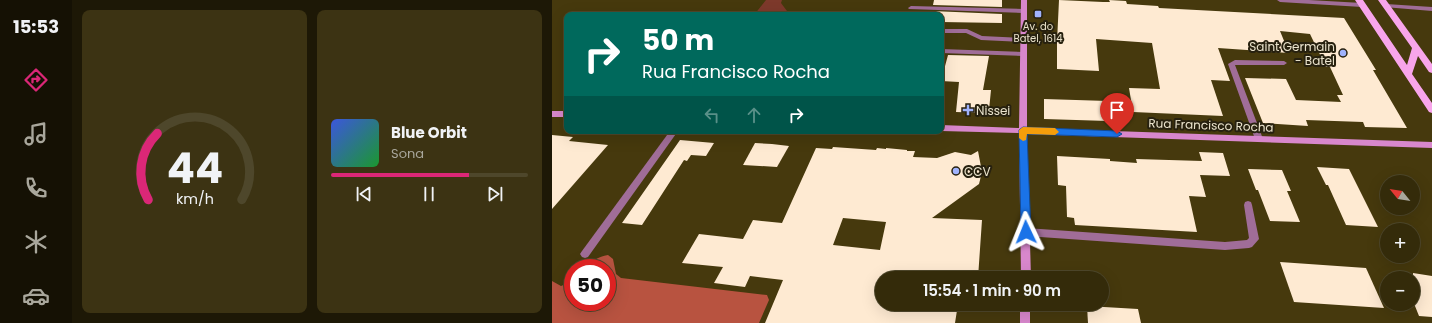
<!DOCTYPE html>
<html lang="pt">
<meta charset="utf-8">
<style>
:root{--surface:#342b0a;--page:#3c3313;--text:#f1f3f6;--muted:#a9a79c;--line:#4e472b;--accent:#db2777}
body{margin:0;font-family:Poppins,sans-serif;background:var(--page);color:var(--text);height:100vh;display:flex;flex-direction:column;font-size:15px;white-space:nowrap}
*{box-sizing:border-box;margin:0}
p{font-size:13px;color:var(--muted)}
.icon{flex:none;width:22px;height:22px;fill:none;stroke:currentColor;stroke-width:2;stroke-linecap:round;stroke-linejoin:round}
.map{position:relative;flex:1;overflow:hidden}
.sheet{display:flex;flex-direction:column;gap:10px;padding:10px;background:#1d1806;width:480px}
.sheet>*{flex:none}
.guide{position:absolute;left:12px;top:12px;width:380px;height:122px;border-radius:8px;box-shadow:0 4px 16px #0002,0 0 0 1px var(--line);background:#00695c;color:#fff;overflow:hidden}
.needle{width:26px;rotate:300deg}
.buttons{position:absolute;left:828px;top:175px;display:grid;gap:8px}
.buttons a{display:grid;place-items:center;width:40px;height:40px;border-radius:50%;background:var(--surface);box-shadow:0 4px 16px #0002,0 0 0 1px var(--line);font-size:20px}
.speed{position:absolute;left:12px;top:259px;display:flex;gap:8px;font-size:20px;font-weight:700;text-align:center}
.speed>*{display:grid;place-content:center;width:52px;height:52px;border-radius:50%;background:var(--surface);box-shadow:0 4px 16px #0002,0 0 0 1px var(--line);line-height:1}
.speed .limit{border:6px solid #d22;background:#fff;color:#111}
.pin{position:absolute;display:grid;place-items:center;width:34px;height:34px;color:#fff;margin:-41px -17px;border-radius:50% 50% 50% 0;rotate:-45deg;box-shadow:0 0 4px #0007}
.pin .icon{rotate:45deg}
.me{position:absolute;width:44px;margin:-22px;rotate:358deg;stroke-linejoin:round;filter:drop-shadow(0 0 3px #0008)}
.turn{display:flex;align-items:center;gap:14px;height:84px;padding:0 12px;font-size:18px}
.turn .icon{width:52px;height:52px;stroke-width:2.5}
.turn b{display:block;font-size:28px;line-height:34px}
.lanes{display:flex;align-items:center;height:38px;padding:0 12px;background:#0003;justify-content:center;gap:20px;direction:ltr}
.lanes .off{opacity:.35}
.sheet .widget{flex:1;display:flex;flex-direction:column;justify-content:center;gap:6px;min-width:0;padding:0 14px;border-radius:8px;background:var(--page)}
.sheet .dial{align-items:center;gap:0}
.dial svg{height:104px;overflow:visible;fill:none;stroke:var(--line);stroke-width:7;stroke-linecap:round;text-anchor:middle}
.dial text{fill:var(--text);stroke:none}
.song{display:flex;align-items:center;gap:12px}
.cover{width:48px;height:48px;border-radius:6px;background:linear-gradient(135deg,hsl(230 70% 55%),hsl(130 70% 35%))}
.played{height:4px;border-radius:2px;background:linear-gradient(90deg,var(--accent) 70%,var(--line) 70%)}
.keys{display:flex;justify-content:space-around;direction:ltr}
.sheet .tiles{flex:1;display:grid;gap:10px;grid-template-columns:repeat(2,1fr)}
.trip{position:absolute;left:323px;top:271px;width:234px;height:40px;border-radius:20px;background:var(--surface);box-shadow:0 4px 16px #0002,0 0 0 1px var(--line);font-weight:600;line-height:40px;text-align:center}
main{display:flex;flex:1;min-height:0}
.dock{display:flex;flex-direction:column;width:72px;justify-content:space-around;align-items:center;background:#151104;color:var(--muted)}
.dock .icon{width:28px;height:28px}
.dock .on{color:var(--accent)}
.dock b{font-size:18px;color:var(--text)}
.map>svg:first-child{display:block}
</style>
<main>
<nav class="dock">
<b>15:53</b>
<svg class="icon on" aria-label="directions" viewBox="0 0 24 24"><path d="M12 3l9 9-9 9-9-9zM9 14v-3h6M13 9l2 2-2 2"/></svg>
<svg class="icon" aria-label="music" viewBox="0 0 24 24"><path d="M9 18V5l10-2v13"/><circle cx="6" cy="18" r="3"/><circle cx="16" cy="16" r="3"/></svg>
<svg class="icon" aria-label="phone" viewBox="0 0 24 24"><path d="M5 4h4l2 5-3 2q2 4 5 5l2-3 5 2v4C11 20 4 13 5 4z"/></svg>
<svg class="icon" aria-label="climate" viewBox="0 0 24 24"><path d="M12 3v18M4 7l16 10M4 17L20 7"/></svg>
<svg class="icon" aria-label="car" viewBox="0 0 24 24"><path d="M5 17H2v-5l4-1 3-4h7l3 4 3 1v5h-3M9 17h6M6 11h13"/><circle cx="7" cy="17" r="2"/><circle cx="17" cy="17" r="2"/></svg>
</nav>
<section class="sheet">
<div class="tiles">
<div class="widget dial"><svg viewBox="0 0 100 80">
<path d="M14 69A42 42 0 1 1 86 69"/>
<path d="M14 69A42 42 0 0 1 21 18" stroke="#db2777"/>
<text x="50" y="56" font-size="32" font-weight="700">44</text>
<text x="50" y="72" font-size="11">km/h</text>
</svg></div>
<div class="widget">
<div class="song"><i class="cover"></i><div><b>Blue Orbit</b><p>Sona</p></div></div>
<div class="played"></div>
<div class="keys"><svg class="icon" aria-label="previous" viewBox="0 0 24 24"><path d="M18 5L8 12l10 7zM5 5v14"/></svg><svg class="icon" aria-label="pause" viewBox="0 0 24 24"><path d="M8 5v14M16 5v14"/></svg><svg class="icon" aria-label="next" viewBox="0 0 24 24"><path d="M6 5l10 7-10 7zM19 5v14"/></svg></div>
</div>
</div>
</section>
<div class="map">
<svg width="880" height="323" viewBox="0 0 880 323">
<rect width="100%" height="100%" fill="#46390d"/>
<polygon fill="#7d392b" points="214,0 230,0 229,3 238,15 202,15"/>
<path fill="#b85340" d="M 56,255 L 61,259 L 64,274 L 69,278 L 215,295 L 217,300 L 207,323 L 0,323 L 0,281 L 9,286 L 21,281 L 21,302 L 55,302 L 55,268 L 34,268 C 40,260 46,257 56,255 Z"/>
<g fill="#feead2" fill-rule="evenodd">
<polygon points="382,0 450,0 450,7 381,5"/>
<polygon points="507,0 551,2 558,2 557,0 574,1 575,4 606,6 607,8 792,18 824,70 821,70 855,128 813,127 811,122 754,120 756,126 711,123 693,78 734,79 744,100 789,102 785,95 791,95 778,67 774,67 758,34 728,31 737,53 666,48 678,81 659,80 671,116 581,112 577,88 608,89 600,43 544,39 547,71 505,69 505,42"/>
<polygon points="380,11 450,14 450,23 389,22 389,15 380,15"/>
<polygon points="396,55 437,56 431,90 439,90 437,110 433,113 404,112 407,82 389,81"/>
<polygon points="492,99 556,101 556,121 492,119"/>
<polygon points="0,135 21,137 17,141 56,145 0,209"/>
<polygon points="128,140 162,143 154,156 139,155 135,161 132,160 90,225 70,223"/>
<polygon points="203,143 220,144 237,146 225,167 191,165"/>
<path d="M 281,147 L 324,150 L 325,148 L 334,149 L 334,148 L 355,150 L 355,151 L 363,151 L 361,157 L 385,158 L 403,152 L 419,155 L 426,151 L 430,172 L 427,184 L 380,218 L 430,220 L 426,278 L 330,278 L 330,304 L 406,304 L 403,323 L 213,323 L 231,280 L 198,276 L 193,287 L 162,283 L 171,267 L 130,263 L 147,234 L 191,239 L 201,220 L 230,223 L 264,148 L 280,149 ZM 291,218 L 334,222 L 328,250 L 281,245 Z"/>
<polygon points="647,152 671,153 678,176 648,175 654,197 637,196 645,232 523,225 522,218 515,217 514,186 506,185 505,156 558,159 558,161 585,163 584,159 650,161"/>
<polygon points="765,167 797,169 826,227 794,225 776,185 774,185"/>
<polygon points="696,169 730,170 739,191 735,191 748,222 718,221 706,190 704,190"/>
<polygon points="728,262 814,268 832,308 742,302"/>
<polygon points="861,273 880,276 880,317 867,316 861,301"/>
<polygon points="535,306 586,309 589,323 536,323"/>
</g>
<g fill="none" stroke-linecap="round" stroke-linejoin="round">
<g fill="#a06d98" fill-rule="evenodd">
<polygon points="359,6 471,9 474,11 471,13 357,9 356,8"/>
<polygon points="389,29 415,29 430,36 471,38 474,40 471,42 429,40 414,33 389,33"/>
<polygon points="389,49 471,52 474,54 471,56 389,53"/>
<polygon points="683,60 732,61 735,63 732,65 683,65 711,139 710,141 707,142 703,139 676,64"/>
<polygon points="696,201 699,202 700,205 707,239 700,247 697,248 673,250 474,236 471,235 470,232 471,229 474,228 673,242 695,240 697,238 692,205 693,202"/>
</g>
<g fill="#a06d98" fill-rule="evenodd">
<polygon points="725,0 757,0 810,3 813,5 810,7 728,2"/>
<polygon points="834,4 880,7 880,11 832,7 832,5"/>
<polygon points="118,131 126,131 36,257 33,258 30,257 28,254 30,251"/>
</g>
<g fill="#d887cc" fill-rule="evenodd">
<polygon points="469,0 475,0 475,128 880,142 880,148 475,134 479,278 469,278 467,133 389,131 389,125 467,128"/>
<rect x="0" y="111" width="15" height="6"/>
<rect x="468" y="304" width="10" height="19"/>
</g>
<polygon fill="#f8a5eb" fill-rule="evenodd" points="803,0 811,0 855,65 860,48 826,0 834,0 880,64 880,73 877,72 866,56 860,74 880,103 880,113 877,112"/>
</g>
<polygon fill="#1a73e8" stroke="#114b97" points="471,127 565,131 570,134 565,137 475,134 479,232 478,235 474,237 470,235 469,232 467,130"/>
<polygon fill="#f59e0b" points="471,127 503,128 507,132 503,135 475,134 474,140 471,141 467,138 467,130"/>
<g fill="#a0b3fd" stroke="#27210f" stroke-width="1.5">
<rect x="482" y="10" width="8" height="8" rx="2"/>
<circle cx="791" cy="53" r="4"/>
<path d="M414 104h4v4h4v4h-4v4h-4v-4h-4v-4h4z"/>
<circle cx="404" cy="171" r="4"/>
</g>
<g text-anchor="middle" dominant-baseline="central" stroke-width="4" stroke-linejoin="round" paint-order="stroke">
<g font-size="10" fill="#eae3cc" stroke="#27210f">
<text x="486" y="26">Av. do<tspan x="486" dy="12">Batel, 1614</tspan></text>
</g>
<g font-size="12" fill="#eae3cc" stroke="#27210f" text-anchor="start">
<text x="783" y="46" text-anchor="end">Saint Germain<tspan x="783" dy="14">- Batel</tspan></text>
<text x="424" y="110">Nissei</text>
<text x="412" y="171">CCV</text>
</g>
<g font-size="12" fill="#eae3cc" stroke="#27210f">
<text transform="translate(659 125) rotate(2)">Rua Francisco Rocha</text>
</g>
</g>
</svg>
<div class="buttons">
<a><svg class="needle" viewBox="-14 -14 28 28"><path d="M0-13l5 13h-10z" fill="#e53935"/><path d="M0 13l5-13h-10z" fill="#a9a79c"/></svg></a>
<a>+</a>
<a>−</a>
</div>
<div class="speed"><div class="limit">50</div></div>
<div class="pin" style="left:565px;top:134px;background:#d93025"><svg class="icon" aria-label="arrive" viewBox="0 0 24 24"><path d="M6 21V4h12l-3 4 3 4H6"/></svg></div>
<svg class="me" style="left:474px;top:232px" viewBox="-20 -20 40 40"><path d="M0-17L14 15 0 8-14 15z" fill="#1a73e8" stroke="#fff" stroke-width="4"/></svg>
<div class="trip">15:54 · 1 min · 90 m</div>
<div class="guide">
<div class="turn"><svg class="icon" aria-label="right" viewBox="0 0 24 24"><path d="M7 20v-9h11M14 6l5 5-5 5"/></svg><div><b>50 m</b>Rua Francisco Rocha</div></div>
<div class="lanes"><svg class="icon off" aria-label="left" viewBox="0 0 24 24"><path d="M17 20v-9H6M10 6l-5 5 5 5"/></svg><svg class="icon off" aria-label="ahead" viewBox="0 0 24 24"><path d="M12 20V5M6 11l6-6 6 6"/></svg><svg class="icon" aria-label="right" viewBox="0 0 24 24"><path d="M7 20v-9h11M14 6l5 5-5 5"/></svg></div>
</div>
</div>
</main>
